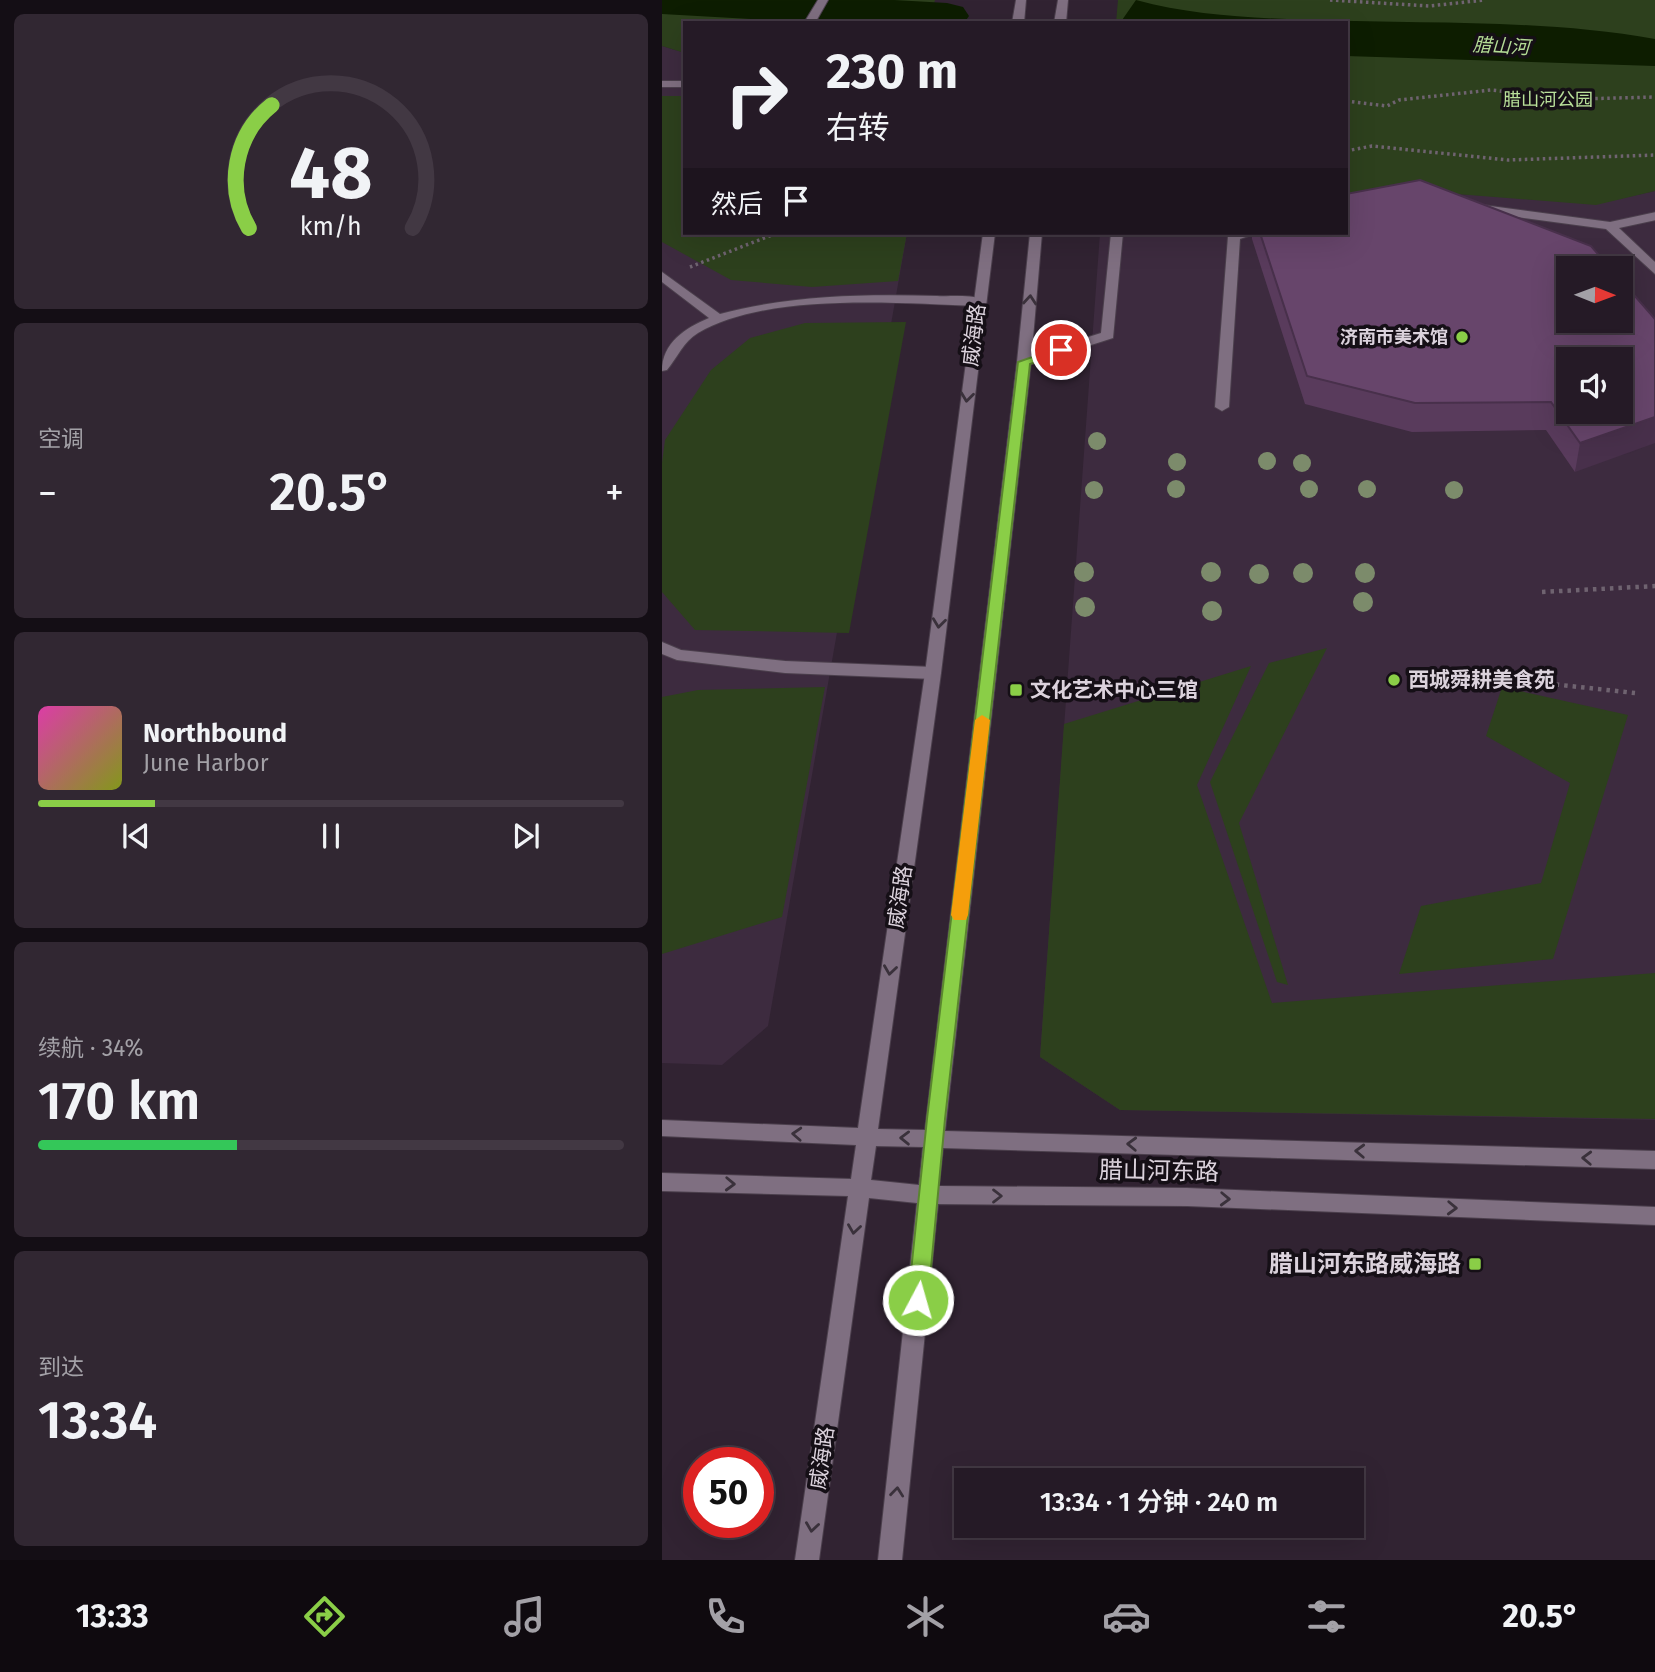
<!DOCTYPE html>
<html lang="zh">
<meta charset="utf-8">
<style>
:root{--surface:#251a26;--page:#312732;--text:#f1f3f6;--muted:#a3a1a7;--line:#423843;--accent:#8ace47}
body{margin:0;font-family:"Fira Sans","Noto Sans SC",sans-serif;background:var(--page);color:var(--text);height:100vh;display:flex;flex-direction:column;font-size:26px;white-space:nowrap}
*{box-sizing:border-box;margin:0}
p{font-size:23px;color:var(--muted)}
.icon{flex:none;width:38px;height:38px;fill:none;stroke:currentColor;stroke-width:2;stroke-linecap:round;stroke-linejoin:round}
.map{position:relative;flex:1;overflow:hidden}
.sheet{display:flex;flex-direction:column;gap:14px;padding:14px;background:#140e15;width:662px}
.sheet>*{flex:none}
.top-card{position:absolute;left:21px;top:21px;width:665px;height:214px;border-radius:0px;box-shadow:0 7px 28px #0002,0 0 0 2px var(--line);background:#251a26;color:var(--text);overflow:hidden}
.needle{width:46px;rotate:91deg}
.fabs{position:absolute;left:894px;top:256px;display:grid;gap:14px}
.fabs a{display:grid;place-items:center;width:77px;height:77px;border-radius:0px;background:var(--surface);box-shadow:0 7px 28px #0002,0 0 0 2px var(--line);font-size:35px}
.speed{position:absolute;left:21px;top:1447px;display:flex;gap:14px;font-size:35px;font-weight:700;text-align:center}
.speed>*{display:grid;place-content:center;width:91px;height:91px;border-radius:50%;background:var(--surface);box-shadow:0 7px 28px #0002,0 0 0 2px var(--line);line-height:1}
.speed .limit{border:10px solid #d22;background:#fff;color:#111}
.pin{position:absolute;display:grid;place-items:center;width:60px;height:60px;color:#fff;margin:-30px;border:4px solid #fff;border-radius:50%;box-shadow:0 2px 7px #0007}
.me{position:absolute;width:77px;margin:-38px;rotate:6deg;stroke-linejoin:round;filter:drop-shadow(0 0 5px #0008)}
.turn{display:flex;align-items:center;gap:24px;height:147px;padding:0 28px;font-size:32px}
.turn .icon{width:91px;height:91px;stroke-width:2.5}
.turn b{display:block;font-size:49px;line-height:60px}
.then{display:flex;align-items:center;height:66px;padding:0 28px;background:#0003;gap:14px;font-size:26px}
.big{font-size:52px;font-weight:600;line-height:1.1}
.sheet .widget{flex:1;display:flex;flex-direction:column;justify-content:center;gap:10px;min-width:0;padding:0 24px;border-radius:10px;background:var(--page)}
.sheet .dial{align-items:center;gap:0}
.dial svg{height:182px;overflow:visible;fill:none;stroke:var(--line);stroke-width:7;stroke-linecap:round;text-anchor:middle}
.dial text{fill:var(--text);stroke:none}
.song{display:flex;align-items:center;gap:21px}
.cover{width:84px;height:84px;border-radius:10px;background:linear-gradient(135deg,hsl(320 70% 55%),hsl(70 70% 35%))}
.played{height:7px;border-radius:4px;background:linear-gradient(90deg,var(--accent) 20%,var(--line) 20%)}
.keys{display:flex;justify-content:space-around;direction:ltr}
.heat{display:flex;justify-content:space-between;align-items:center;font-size:38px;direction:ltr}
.charge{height:10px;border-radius:5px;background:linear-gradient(90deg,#34c759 34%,var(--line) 0)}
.trip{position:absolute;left:292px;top:1468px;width:410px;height:70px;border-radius:0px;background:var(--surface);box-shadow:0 7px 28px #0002,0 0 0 2px var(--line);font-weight:600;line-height:70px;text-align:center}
.dock{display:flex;height:112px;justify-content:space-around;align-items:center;background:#0f0a0f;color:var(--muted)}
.dock .icon{width:49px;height:49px}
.dock .selected{color:var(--accent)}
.dock b{font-size:32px;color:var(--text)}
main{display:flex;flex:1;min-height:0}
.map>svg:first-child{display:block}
</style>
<main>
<section class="sheet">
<div class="widget dial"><svg viewBox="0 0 100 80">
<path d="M14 69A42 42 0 1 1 86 69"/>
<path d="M14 69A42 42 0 0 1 24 15" stroke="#8ace47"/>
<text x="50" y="56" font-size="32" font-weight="700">48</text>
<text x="50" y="72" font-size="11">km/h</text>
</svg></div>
<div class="widget"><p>空调</p>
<div class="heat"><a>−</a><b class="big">20.5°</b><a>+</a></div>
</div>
<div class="widget">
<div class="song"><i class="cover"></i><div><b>Northbound</b><p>June Harbor</p></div></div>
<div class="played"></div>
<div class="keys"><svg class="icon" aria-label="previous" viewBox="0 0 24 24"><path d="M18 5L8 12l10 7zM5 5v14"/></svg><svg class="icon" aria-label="pause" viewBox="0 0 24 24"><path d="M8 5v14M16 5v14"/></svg><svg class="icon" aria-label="next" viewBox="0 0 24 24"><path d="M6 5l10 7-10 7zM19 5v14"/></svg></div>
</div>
<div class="widget"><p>续航 · 34%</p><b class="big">170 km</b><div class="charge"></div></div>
<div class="widget"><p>到达</p><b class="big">13:34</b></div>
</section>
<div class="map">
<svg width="994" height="1560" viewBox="0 0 994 1560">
<rect width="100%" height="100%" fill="#312332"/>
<g fill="#3d2b3f" fill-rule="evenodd">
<polygon points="0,46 23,53 23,233 245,233 106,1026 60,1065 0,1063"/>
<path d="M 744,190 L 934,204 L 993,191 L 993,1120 L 458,1110 L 378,1057 L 438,233 L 684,233 ZM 906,268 L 959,268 L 959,320 L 906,320 ZM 906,359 L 959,359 L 959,411 L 906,411 Z"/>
</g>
<g fill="#2d401d">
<polygon points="0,0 273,0 266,23 23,23 23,53 0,46"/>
<polygon points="456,0 993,0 993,191 934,205 744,190 684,203 684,23 454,23"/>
<polygon points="0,96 23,96 23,233 245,233 236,281 150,287 69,280 0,242"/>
<polygon points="244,322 187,633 33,630 0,592 0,463 3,440 49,370 88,338 143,323"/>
<polygon points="665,648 577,823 626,985 615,982 548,782 607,663"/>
<polygon points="589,666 535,785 610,1003 993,973 993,1119 458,1110 378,1057 402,724"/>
<polygon points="163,687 120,917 0,954 0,697 36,690"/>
<polygon points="840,687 966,715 891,959 737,974 759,906 879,883 908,783 824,736"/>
</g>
<path fill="#0d1d00" d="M 474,0 C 532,16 593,18 653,20 C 766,24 882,19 993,39 L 993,66 L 684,56 L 684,23 L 458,23 Z"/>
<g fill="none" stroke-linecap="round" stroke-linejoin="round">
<polygon fill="#0d1d00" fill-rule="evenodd" points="0,0 232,0 285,3 301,7 307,16 302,23 163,23 0,14"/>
<g stroke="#4b3f4c" stroke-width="2">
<g id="lane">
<polygon points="821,205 948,222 994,212 994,220 957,228 994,263 994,275 944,229 817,212 817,206"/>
<polygon points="449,233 461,233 451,338 367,365 357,365 357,359 439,333"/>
<polygon points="569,233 595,233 578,239 567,407 560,411 553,407 566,236"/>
<path d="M 0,272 L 58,314 C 130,295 202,294 275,296 C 289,297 313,293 323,302 L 316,306 C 235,303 106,292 36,333 C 22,341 15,358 5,370 L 0,371 C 0,343 23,328 47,318 L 0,282 Z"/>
<polygon points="0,642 19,650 123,661 271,667 279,673 271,679 123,673 15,660 0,654"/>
</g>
</g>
<g stroke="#4b3f4c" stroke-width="2">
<g id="street">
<polygon points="156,0 166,0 153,23 142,23"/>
<rect x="0" y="81" width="23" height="6"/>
</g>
</g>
<g stroke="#4b3f4c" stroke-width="2">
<g id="secondary">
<polygon points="354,0 364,0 362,23 350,23"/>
<polygon points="396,0 406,0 404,23 392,23"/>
<path d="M 321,233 L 333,233 L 279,673 L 216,1129 L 263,1130 L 355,362 L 368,233 L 380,233 L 369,362 L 283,1131 L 994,1151 L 994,1169 L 281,1148 L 277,1186 L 525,1188 L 994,1207 L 994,1225 L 525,1206 L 276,1204 L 240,1560 L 216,1560 L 255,1203 L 207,1198 L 157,1560 L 133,1560 L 186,1196 L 0,1191 L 0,1173 L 189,1179 L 194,1145 L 0,1136 L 0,1120 L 196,1128 L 263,673 ZM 214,1146 L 261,1147 L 257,1185 L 209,1180 Z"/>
</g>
</g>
<g stroke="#6f6370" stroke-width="3.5" stroke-dasharray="2.5 3.5" stroke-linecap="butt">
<polyline points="668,0 767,6 823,0"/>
<polyline points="684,101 725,106 737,100 829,90 915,99 994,97"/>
<polyline points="684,151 710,146 846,160 994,155"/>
<polyline points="28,267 115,233"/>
</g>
<g stroke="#6f6370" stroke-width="4.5" stroke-dasharray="3.5 5" stroke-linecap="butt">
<polyline points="880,592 994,586"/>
<polyline points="843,679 973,693"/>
</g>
<use href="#lane" fill="#7f6f81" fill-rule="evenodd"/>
<use href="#street" fill="#7f6f81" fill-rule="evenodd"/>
<use href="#secondary" fill="#7f6f81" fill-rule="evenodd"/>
</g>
<g fill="#7c8b6b">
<circle cx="435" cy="441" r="9"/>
<circle cx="605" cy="461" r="9"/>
<circle cx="515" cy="462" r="9"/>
<circle cx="640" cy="463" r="9"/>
<circle cx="514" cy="489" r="9"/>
<circle cx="647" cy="489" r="9"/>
<circle cx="705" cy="489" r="9"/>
<circle cx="432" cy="490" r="9"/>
<circle cx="792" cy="490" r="9"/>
<circle cx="422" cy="572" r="10"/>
<circle cx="549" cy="572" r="10"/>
<circle cx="641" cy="573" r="10"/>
<circle cx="703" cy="573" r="10"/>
<circle cx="597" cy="574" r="10"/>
<circle cx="701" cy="602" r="10"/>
<circle cx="423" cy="607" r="10"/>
<circle cx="550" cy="611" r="10"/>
</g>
<polygon fill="#593b5c" points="590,233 684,233 959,320 913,472 884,430 750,432 643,404 590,239"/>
<polygon fill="#48304b" points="993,417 993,443 913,472 918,443"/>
<path fill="#67456b" stroke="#48304b" stroke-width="2" fill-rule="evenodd" d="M 758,180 L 929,246 L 948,268 L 906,268 L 906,320 L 959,320 L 959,280 L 993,319 L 993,417 L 918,443 L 889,402 L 753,403 L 645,376 L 598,233 L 684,233 L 684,194 ZM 906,359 L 959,359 L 959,411 L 906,411 Z"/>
<defs><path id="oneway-chevron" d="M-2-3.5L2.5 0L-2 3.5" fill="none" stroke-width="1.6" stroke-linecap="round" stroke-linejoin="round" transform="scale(1.75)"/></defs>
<g stroke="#3a313b">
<use href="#oneway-chevron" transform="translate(368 300) rotate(-85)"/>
<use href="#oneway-chevron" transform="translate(305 397) rotate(97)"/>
<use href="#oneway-chevron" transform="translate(277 623) rotate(97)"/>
<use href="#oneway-chevron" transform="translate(228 970) rotate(98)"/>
<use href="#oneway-chevron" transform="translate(135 1134) rotate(-177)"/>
<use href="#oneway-chevron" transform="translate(243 1138) rotate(-179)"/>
<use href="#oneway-chevron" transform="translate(470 1144) rotate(-178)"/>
<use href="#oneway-chevron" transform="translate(698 1151) rotate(-178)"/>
<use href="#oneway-chevron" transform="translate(925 1158) rotate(-178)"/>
<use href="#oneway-chevron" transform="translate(68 1184) rotate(2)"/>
<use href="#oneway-chevron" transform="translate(335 1196)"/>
<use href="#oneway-chevron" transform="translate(563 1199) rotate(2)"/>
<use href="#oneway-chevron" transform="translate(790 1208) rotate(2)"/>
<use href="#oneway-chevron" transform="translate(192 1229) rotate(98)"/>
<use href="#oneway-chevron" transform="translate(235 1492) rotate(-84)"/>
<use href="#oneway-chevron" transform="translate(150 1527) rotate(98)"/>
</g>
<polygon fill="#8ace47" stroke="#5a862e" stroke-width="2" points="399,347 403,348 403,353 368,364 283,1119 266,1300 263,1306 256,1308 249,1306 246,1300 265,1119 356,362"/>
<polygon fill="#f59e0b" points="320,715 328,720 306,915 304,920 292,920 289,915 313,720"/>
<g fill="#8ace47" stroke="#150f16" stroke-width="2.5">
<circle cx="800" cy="337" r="7"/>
<circle cx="732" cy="680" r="7"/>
<rect x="347" y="683" width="14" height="14" rx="3.5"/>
<rect x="806" y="1257" width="14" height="14" rx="3.5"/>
</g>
<g text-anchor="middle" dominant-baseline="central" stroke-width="7" stroke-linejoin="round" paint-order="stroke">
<g font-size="18" fill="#b9e09a" stroke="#150f16">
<text x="886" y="100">腊山河公园</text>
</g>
<g font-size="18" font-weight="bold" fill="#dbd2dc" stroke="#150f16" text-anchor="end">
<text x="786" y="337">济南市美术馆</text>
</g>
<g font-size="19" font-style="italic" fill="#b3db95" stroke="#150f16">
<text transform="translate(839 46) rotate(3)">腊山河</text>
</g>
<g font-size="21" fill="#dbd2dc" stroke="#150f16">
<text transform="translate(312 335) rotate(-83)">威海路</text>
<text transform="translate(238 897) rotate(-82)">威海路</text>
<text transform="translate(160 1458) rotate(-82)">威海路</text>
</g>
<g font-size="21" font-weight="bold" fill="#dbd2dc" stroke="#150f16" text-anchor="start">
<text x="746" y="680">西城舜耕美食苑</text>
<text x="368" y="690">文化艺术中心三馆</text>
</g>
<g font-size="24" fill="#dbd2dc" stroke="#150f16">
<text transform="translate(497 1171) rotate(1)">腊山河东路</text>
</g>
<g font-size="24" font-weight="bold" fill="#dbd2dc" stroke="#150f16" text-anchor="end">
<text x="799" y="1264">腊山河东路威海路</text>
</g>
</g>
</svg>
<div class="fabs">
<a><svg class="needle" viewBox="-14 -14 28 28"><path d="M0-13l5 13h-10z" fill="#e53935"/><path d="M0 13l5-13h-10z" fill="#a3a1a7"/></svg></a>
<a><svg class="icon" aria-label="sound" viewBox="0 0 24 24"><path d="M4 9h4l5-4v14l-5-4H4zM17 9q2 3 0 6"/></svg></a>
</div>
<div class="speed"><div class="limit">50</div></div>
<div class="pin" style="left:399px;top:350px;background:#d93025"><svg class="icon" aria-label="arrive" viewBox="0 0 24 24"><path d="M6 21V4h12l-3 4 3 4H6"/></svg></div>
<svg class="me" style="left:256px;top:1300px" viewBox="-20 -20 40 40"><circle r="17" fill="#8ace47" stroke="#fff" stroke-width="3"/><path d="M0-11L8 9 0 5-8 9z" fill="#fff"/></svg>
<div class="trip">13:34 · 1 分钟 · 240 m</div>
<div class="top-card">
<div class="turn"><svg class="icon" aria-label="right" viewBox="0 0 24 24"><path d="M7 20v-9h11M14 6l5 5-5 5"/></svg><div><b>230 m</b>右转</div></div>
<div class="then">然后<svg class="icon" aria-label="arrive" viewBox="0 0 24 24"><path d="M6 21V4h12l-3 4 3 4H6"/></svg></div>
</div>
</div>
</main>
<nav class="dock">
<b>13:33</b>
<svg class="icon selected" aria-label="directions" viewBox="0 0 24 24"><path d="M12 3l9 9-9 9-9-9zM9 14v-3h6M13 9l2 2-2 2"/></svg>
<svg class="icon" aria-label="music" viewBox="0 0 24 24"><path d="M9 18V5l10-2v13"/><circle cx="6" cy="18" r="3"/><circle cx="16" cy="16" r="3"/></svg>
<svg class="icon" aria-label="phone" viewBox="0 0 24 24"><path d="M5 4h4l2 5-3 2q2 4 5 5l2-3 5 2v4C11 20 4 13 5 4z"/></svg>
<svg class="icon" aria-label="climate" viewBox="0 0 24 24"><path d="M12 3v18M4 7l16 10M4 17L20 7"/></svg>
<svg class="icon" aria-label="car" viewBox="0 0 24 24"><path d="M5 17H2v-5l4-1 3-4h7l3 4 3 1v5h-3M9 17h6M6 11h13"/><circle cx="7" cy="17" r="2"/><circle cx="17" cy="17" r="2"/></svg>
<svg class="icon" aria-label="filters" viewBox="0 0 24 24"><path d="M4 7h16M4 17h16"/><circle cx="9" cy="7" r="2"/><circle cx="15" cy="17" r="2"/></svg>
<b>20.5°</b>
</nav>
